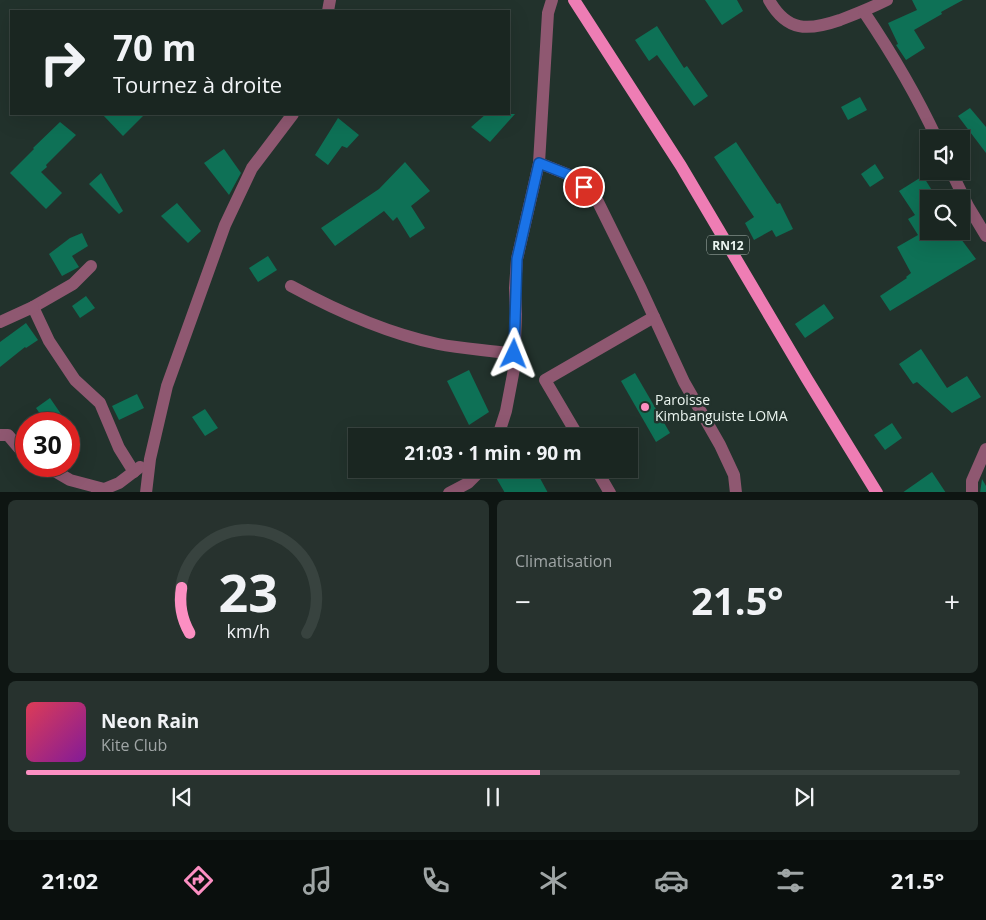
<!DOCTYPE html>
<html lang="fr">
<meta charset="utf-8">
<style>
:root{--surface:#1a2621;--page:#27322e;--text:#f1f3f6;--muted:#9fa5a5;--line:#38433f;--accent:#fc8fc2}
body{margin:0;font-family:"Open Sans",sans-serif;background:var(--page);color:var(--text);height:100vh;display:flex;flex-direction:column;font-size:19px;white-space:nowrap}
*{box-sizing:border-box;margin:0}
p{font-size:16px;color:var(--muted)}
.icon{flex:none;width:28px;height:28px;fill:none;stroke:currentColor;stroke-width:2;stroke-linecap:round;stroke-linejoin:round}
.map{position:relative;height:492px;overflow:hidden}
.drawer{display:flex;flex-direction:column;gap:8px;padding:8px;background:#0e1512;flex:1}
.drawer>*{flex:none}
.top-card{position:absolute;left:10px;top:10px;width:500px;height:105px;border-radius:0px;box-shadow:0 5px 20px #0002,0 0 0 1px var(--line);background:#1a2621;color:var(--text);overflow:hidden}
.tools{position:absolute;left:920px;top:130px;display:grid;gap:10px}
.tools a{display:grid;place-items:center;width:50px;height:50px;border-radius:0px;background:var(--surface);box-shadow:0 5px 20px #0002,0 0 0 1px var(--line);font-size:25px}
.speed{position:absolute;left:15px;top:412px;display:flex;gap:10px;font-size:25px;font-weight:700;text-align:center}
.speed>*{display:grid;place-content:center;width:65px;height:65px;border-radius:50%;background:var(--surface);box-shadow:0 5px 20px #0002,0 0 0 1px var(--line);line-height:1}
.speed .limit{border:8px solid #d22;background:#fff;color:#111}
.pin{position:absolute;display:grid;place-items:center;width:42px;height:42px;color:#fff;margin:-21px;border:2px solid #fff;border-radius:50%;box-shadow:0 1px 5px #0007}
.me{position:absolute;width:55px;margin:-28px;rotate:2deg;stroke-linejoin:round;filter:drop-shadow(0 0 4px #0008)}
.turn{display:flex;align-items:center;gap:18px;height:105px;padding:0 20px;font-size:22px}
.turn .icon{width:65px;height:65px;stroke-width:2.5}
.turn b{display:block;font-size:35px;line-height:42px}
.big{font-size:38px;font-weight:700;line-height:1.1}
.drawer .tile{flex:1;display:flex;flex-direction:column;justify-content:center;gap:8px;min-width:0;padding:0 18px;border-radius:8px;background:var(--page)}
.drawer .dial{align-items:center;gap:0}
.dial svg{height:130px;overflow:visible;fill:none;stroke:var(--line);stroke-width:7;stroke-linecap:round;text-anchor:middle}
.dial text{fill:var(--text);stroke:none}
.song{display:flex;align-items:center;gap:15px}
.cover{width:60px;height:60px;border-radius:8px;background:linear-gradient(135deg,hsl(350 70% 55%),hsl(290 70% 35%))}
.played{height:5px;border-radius:2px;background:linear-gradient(90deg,var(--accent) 55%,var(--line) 55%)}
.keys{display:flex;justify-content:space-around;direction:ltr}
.heat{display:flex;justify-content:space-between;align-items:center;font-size:28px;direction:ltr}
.drawer .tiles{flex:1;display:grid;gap:8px;grid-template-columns:1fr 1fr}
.tile:last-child{grid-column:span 2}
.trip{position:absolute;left:348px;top:428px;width:290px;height:50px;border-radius:0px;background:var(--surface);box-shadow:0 5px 20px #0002,0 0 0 1px var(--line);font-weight:700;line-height:50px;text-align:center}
.menu{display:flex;height:80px;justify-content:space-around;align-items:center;background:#0a0f0d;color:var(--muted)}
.menu .icon{width:35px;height:35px}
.menu .on{color:var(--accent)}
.menu b{font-size:22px;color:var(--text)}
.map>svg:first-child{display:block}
</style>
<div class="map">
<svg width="986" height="493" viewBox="0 0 986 493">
<rect width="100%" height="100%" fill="#22322c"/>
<g fill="#0e7156">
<polygon points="705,0 737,0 743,11 722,25"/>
<polygon points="912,0 963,0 941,12 942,14 914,30 925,48 906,60 896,45 898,44 888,23 917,10"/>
<polygon points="657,26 684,68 687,66 708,96 694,106 657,55 649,61 635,40"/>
<polygon points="860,97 867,110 848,120 841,107"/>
<polygon points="970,108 986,127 986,153 958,116"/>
<polygon points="102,114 145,114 123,136"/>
<polygon points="486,114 515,114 490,142 471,127"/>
<polygon points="338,118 359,135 347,148 342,146 328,165 315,155"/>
<polygon points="60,122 76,135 46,165 47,167 41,172 62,193 46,209 10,173 34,149 33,148"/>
<polygon points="736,142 777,204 780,203 793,229 776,237 772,230 754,240 745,223 754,217 714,157"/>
<polygon points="224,149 241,173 229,195 204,163"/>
<polygon points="405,162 430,191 411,206 425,228 410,238 397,217 393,221 384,211 335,246 321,228 379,189"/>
<polygon points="875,164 884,178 870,187 861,174"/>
<polygon points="101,173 123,211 119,214 89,184"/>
<polygon points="923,176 933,192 929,195 929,231 955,231 976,259 890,311 880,296 907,278 906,277 911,273 897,247 918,235 908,219 915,215 899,191"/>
<polygon points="177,203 201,231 188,243 161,216"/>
<polygon points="82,233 88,246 72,256 79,267 62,276 49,254 70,238"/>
<polygon points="268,256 277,270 258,282 249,268"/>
<polygon points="86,296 95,308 80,318 72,306"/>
<polygon points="824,304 834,318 805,338 795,324"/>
<polygon points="26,323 38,340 26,348 25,347 0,367 0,342"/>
<polygon points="921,349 947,388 967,376 981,397 952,413 917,382 913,384 899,364"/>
<polygon points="469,370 489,412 469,425 447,381"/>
<polygon points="635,373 670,433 656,442 621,381"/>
<polygon points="137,394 144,408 119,420 112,406"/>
<polygon points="50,398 61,414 47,424 36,408"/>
<polygon points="205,409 218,428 205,436 192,417"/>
<polygon points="892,423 902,438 885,450 874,435"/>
<polygon points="491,469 535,469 548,493 505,493"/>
<polygon points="932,472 946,493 902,493"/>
<polygon points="982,479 986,486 986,493 980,493"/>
</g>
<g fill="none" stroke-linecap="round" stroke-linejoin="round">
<g stroke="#8f5871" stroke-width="12">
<path d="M 769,0 C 787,32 808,31 840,20 C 856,14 871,8 887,0"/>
<polyline points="328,11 330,0"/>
<path d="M 864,12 C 891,52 916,94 937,139"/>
<polyline points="539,163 572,176 596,198 641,289 684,382 720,445 734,475 736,493"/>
<polyline points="951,171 968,206 986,236"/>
<polyline points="91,266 73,284 33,307 49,341 75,380 100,403 119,448 134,472"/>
<path d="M 291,286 C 337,311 386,333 438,344 C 463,349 489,350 514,354"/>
<polyline points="0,322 33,307"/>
<polyline points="0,435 8,435 19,448 26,449"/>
<polyline points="498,436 506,411 514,369 516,314 515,288 517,259 539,163 548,13 552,0"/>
<polyline points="578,436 545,380 654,317"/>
<polyline points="46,466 70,480 104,489"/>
<polyline points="596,469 610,493"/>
<polyline points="97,492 119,483 140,467"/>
<polyline points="146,493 150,459 167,386 225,225 252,168 293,114"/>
<polyline points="449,493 468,483 482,469"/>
<polyline points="972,493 972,481 986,449"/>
</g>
<polyline stroke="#ee7db4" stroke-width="12" points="574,0 681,166 807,379 877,493"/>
</g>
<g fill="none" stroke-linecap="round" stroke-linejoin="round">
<g stroke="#114b97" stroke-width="12">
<polyline id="route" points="514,354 517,259 539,163 572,176 584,187"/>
</g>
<use href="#route" stroke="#1a73e8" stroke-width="9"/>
</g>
<circle fill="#fc8fc2" stroke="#22322c" stroke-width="2" cx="645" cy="407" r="5"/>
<g text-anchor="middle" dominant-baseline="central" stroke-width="5" stroke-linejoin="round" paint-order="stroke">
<rect fill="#22322c" stroke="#afbab5" stroke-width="1" x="707" y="235.5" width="42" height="19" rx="4"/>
<g font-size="12" font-weight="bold" fill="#ebf5f0">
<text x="728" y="245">RN12</text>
</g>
<g font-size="14" fill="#ebf5f0" stroke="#22322c" text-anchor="start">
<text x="655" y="399">Paroisse<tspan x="655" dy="16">Kimbanguiste LOMA</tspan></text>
</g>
</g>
</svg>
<div class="tools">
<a><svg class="icon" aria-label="sound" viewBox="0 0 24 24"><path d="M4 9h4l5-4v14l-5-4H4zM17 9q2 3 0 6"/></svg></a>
<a><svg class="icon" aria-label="search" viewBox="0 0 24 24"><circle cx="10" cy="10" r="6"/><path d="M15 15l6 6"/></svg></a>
</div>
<div class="speed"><div class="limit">30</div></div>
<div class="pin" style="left:584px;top:187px;background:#d93025"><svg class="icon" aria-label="arrive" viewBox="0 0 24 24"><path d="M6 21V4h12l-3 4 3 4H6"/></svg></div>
<svg class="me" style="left:514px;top:354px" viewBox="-20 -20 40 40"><path d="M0-17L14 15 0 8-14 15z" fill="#1a73e8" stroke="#fff" stroke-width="4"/></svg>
<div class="trip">21:03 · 1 min · 90 m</div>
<div class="top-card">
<div class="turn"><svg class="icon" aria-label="right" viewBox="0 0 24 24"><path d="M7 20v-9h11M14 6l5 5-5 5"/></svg><div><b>70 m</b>Tournez à droite</div></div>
</div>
</div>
<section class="drawer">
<div class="tiles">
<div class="tile dial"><svg viewBox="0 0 100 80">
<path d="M14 69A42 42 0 1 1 86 69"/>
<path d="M14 69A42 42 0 0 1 9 41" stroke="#fc8fc2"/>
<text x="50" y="56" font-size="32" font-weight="700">23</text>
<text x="50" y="72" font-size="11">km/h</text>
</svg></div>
<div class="tile"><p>Climatisation</p>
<div class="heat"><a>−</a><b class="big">21.5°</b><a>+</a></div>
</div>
<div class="tile">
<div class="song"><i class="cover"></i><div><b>Neon Rain</b><p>Kite Club</p></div></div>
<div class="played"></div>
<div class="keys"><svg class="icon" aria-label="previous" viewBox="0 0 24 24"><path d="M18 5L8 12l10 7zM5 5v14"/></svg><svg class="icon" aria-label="pause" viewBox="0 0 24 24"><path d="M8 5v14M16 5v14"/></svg><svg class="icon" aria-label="next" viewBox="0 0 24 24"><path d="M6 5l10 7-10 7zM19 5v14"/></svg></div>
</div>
</div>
</section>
<nav class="menu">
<b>21:02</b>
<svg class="icon on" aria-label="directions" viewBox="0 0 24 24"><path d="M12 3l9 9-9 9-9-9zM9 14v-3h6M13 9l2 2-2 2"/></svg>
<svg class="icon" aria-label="music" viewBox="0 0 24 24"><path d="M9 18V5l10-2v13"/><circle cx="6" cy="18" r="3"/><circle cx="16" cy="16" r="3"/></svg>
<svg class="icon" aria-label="phone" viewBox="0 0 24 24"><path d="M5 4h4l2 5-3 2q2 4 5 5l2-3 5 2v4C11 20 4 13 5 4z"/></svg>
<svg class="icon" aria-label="climate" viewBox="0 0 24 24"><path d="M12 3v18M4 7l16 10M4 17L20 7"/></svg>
<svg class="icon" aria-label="car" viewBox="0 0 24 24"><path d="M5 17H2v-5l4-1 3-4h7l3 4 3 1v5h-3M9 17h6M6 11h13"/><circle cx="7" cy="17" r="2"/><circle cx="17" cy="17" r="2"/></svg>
<svg class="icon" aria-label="filters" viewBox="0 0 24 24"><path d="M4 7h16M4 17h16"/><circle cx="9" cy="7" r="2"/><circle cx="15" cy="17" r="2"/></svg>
<b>21.5°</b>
</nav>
